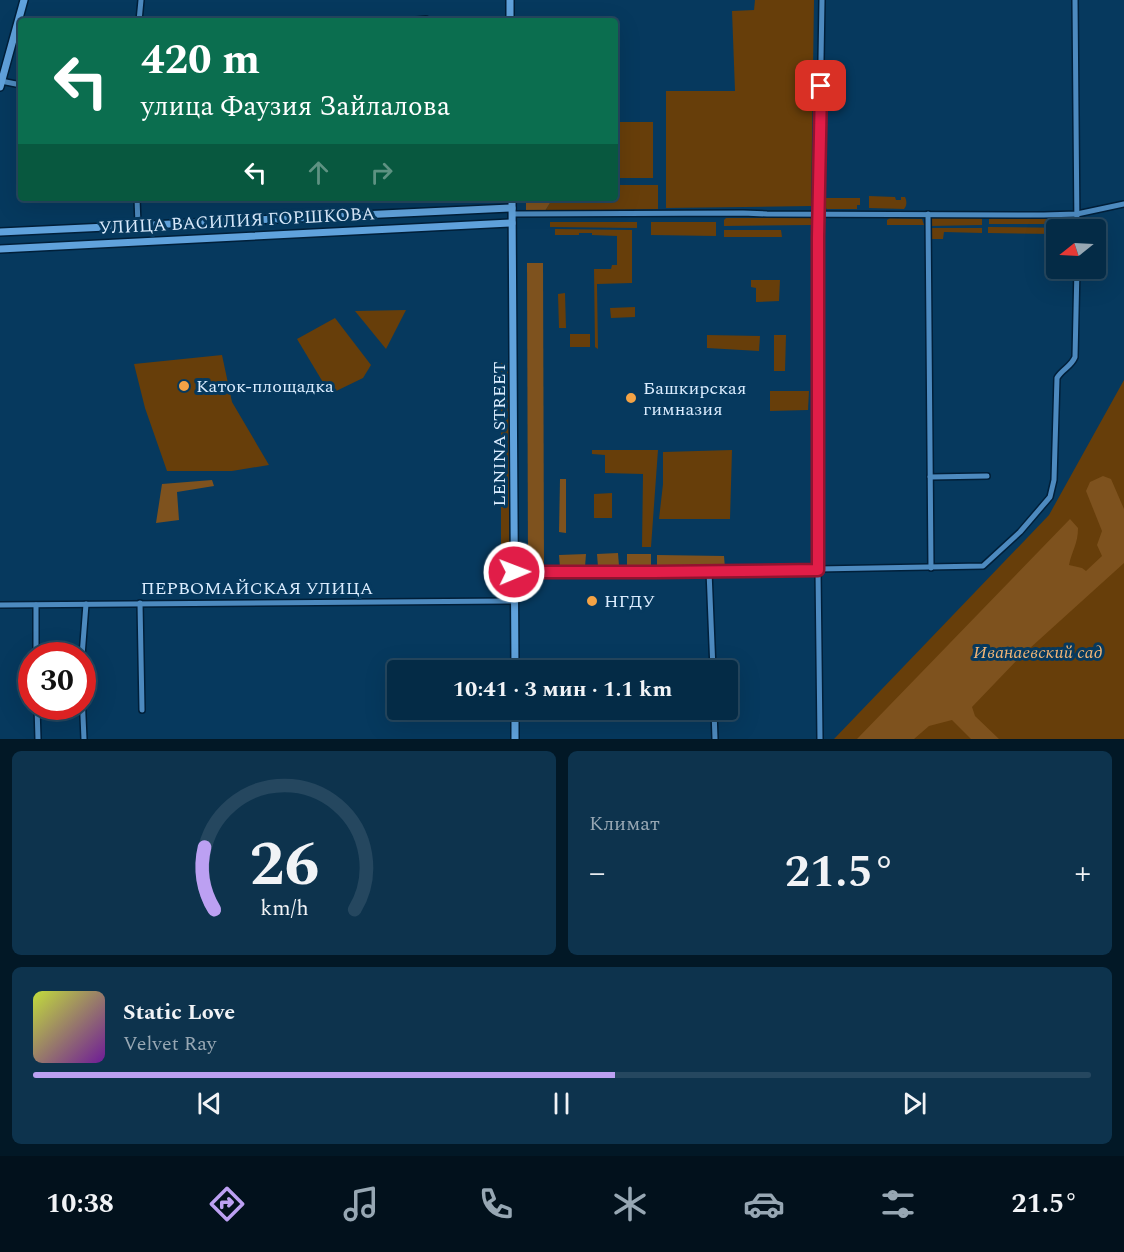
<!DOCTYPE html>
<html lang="ru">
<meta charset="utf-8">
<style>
:root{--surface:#042b46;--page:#0d334d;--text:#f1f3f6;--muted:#97a7b3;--line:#25475f;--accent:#bca0f2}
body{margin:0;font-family:Spectral,serif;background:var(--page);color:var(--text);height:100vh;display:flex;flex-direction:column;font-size:22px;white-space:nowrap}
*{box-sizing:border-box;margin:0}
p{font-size:20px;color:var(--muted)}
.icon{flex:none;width:33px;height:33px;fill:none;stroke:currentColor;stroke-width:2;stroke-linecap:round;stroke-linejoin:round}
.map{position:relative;height:739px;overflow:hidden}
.side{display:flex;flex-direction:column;gap:12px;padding:12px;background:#021826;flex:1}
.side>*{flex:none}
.top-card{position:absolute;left:18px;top:18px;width:600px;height:183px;border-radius:6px;box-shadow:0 6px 24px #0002,0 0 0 2px var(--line);background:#0b6e4f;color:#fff;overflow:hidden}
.needle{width:39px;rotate:252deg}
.tools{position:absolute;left:1046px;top:219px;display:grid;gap:12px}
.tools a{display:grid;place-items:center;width:60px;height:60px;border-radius:6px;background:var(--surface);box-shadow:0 6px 24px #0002,0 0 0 2px var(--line);font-size:30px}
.speed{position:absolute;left:18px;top:642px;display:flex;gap:12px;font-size:30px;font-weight:700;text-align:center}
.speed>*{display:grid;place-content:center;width:78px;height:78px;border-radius:50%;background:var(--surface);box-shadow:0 6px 24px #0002,0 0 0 2px var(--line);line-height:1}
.speed .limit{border:9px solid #d22;background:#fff;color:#111}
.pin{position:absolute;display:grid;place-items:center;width:51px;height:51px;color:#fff;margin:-26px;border-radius:12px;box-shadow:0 3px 9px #0006}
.me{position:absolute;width:66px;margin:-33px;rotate:89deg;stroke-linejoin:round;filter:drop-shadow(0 0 4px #0008)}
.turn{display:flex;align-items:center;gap:21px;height:126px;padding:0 24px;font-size:27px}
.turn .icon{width:78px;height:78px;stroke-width:2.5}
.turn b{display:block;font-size:42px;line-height:51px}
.lanes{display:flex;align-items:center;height:57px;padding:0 24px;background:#0003;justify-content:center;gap:30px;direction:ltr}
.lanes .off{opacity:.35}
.big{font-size:45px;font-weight:700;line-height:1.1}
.side .widget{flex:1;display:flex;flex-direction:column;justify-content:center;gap:9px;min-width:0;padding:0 21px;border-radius:9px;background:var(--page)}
.side .dial{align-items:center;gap:0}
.dial svg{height:156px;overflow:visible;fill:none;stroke:var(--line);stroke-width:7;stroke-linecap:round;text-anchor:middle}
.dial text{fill:var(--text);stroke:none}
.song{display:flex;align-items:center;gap:18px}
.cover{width:72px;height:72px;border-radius:9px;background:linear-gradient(135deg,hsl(70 70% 55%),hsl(280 70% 35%))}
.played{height:6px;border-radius:3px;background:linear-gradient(90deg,var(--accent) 55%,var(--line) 55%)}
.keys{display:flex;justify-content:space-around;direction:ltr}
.heat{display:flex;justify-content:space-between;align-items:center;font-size:33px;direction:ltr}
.side .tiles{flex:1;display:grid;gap:12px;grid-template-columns:1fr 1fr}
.widget:last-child{grid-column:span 2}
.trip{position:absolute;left:387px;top:660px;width:351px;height:60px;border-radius:6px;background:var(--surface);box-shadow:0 6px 24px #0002,0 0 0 2px var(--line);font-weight:700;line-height:60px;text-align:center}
.dock{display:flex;height:96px;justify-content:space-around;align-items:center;background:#02111c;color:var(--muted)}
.dock .icon{width:42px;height:42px}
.dock .active{color:var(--accent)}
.dock b{font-size:27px;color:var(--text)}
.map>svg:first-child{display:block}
</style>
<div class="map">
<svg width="1124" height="739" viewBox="0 0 1124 739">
<rect width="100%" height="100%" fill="#06395e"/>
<g fill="#673e0a">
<polygon points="755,0 814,0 811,206 666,208 666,91 735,91 732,11 754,10"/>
<rect x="615" y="122" width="38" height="56"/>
<polygon points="615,185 658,185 658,209 545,211 553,198 615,198"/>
<path d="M 869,196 L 895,197 L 896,200 L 901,200 L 901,197 L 905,197 C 907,201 907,206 904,209 L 869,208 Z"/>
<polygon points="823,198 860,198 860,205 857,205 857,209 827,209 823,206"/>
<polygon points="1071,217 1072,224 989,224 989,219 991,218"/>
<polygon points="726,218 810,218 813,221 813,225 724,226 724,220"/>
<polygon points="890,218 922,219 924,225 887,225 887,220"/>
<polygon points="932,218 980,218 982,219 982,225 930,226 930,220"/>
<polygon points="550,222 637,222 637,228 550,227"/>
<polygon points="651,222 716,222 716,236 651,235"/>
<polygon points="988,227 1073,228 1073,229 1056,230 1056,234 988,233"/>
<polygon points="930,228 982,228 982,233 944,232 943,239 930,239"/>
<polygon points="555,229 632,230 632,283 597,284 598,349 595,347 594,269 611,269 612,265 617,265 617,236 592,235 592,233 579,233 579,235 555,235"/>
<polygon points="724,230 781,230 782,237 724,237"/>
<polygon points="751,280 780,280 779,301 756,302 756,288 751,287"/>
<polygon points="565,293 566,328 559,328 558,294"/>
<polygon points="635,307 635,317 611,318 610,308"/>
<polygon points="406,310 386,349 355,311"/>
<polygon points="335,318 371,365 363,378 330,394 297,339"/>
<rect x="570" y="334" width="20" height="13"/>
<polygon points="707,335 760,336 759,351 707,348"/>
<polygon points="774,335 786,335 785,371 774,371"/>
<polygon points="222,355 232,402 269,465 232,471 167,471 145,408 134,364"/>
<rect x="501" y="363" width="9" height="224"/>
<polygon points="1124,380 1124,739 834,739 1049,515"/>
<polygon points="770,391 809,391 808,410 770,411"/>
<polygon points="592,450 658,450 651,547 642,547 643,474 605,473 605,455 592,454"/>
<polygon points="732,450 730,519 659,519 663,484 663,452"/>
<polygon points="612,493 612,518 594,518 594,494"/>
</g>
<g fill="#7e521e">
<polygon points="526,198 553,198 545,211 526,212"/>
<polygon points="527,263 543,263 544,566 528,566"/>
<path d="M 1103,476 L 1111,479 L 1124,509 L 1124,563 L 1019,658 L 972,707 L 975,716 L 999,739 L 971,739 L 952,720 L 929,726 L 914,739 L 857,739 L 1070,519 L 1078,528 C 1078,544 1072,550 1069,565 L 1082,568 L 1086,571 L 1102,556 L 1097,545 L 1102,531 L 1086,491 L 1090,482 Z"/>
<polygon points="560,479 566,479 566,533 559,532"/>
<polygon points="212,480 214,486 177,492 179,520 156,523 162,484"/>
<polygon points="618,553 619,566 598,567 597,554"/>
<polygon points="586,554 585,567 560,568 559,555"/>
<rect x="627" y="554" width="24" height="16"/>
<polygon points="657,555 724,556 725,568 657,570"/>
</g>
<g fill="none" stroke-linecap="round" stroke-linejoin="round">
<g stroke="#001f39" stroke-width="8">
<g id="minor">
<polyline points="1075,0 1077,230"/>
<polyline points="139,21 141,0"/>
<polyline points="406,21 426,19"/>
<polyline points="1,81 21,85"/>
<polyline points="137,198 138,225"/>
<polyline points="512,214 743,213 767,214 1044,215 1077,214 1124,204"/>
<polyline points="928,214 931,568"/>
<polyline points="930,477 987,476"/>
<polyline points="709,571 713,670"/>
<path d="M 515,572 L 654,572 L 983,566 L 1020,532 L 1050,497 L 1054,480 L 1057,378 C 1062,369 1071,367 1075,357 L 1077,268"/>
<polyline points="140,603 142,710"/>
<polyline points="0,605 515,601"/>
<polyline points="36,656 36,605"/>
<polyline points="82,656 86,604"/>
<polyline points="82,694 84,739"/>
<polyline points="37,706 38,739"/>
<polyline points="714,710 715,739"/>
<polyline points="820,739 818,570 818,237 822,0"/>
</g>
</g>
<g stroke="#001f39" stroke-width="10">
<g id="major">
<polyline points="510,0 510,21"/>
<polyline points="0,87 24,0"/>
<polyline points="512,198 515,670"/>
<polyline points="0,232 512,208"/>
<polyline points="0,249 512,223"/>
<polyline points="515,710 515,739"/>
</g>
</g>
<use href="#minor" stroke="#4d8abf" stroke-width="5"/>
<use href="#major" stroke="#60a2dc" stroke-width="7"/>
</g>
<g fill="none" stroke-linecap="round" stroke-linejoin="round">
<g stroke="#92132f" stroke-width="15">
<polyline id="route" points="514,572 654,572 818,570 818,237 821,86"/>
</g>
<use href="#route" stroke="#e11d48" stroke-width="10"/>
</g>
<g fill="#f4a345" stroke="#06395e" stroke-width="2">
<circle cx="184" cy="386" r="6"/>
<circle cx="631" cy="398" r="6"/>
<circle cx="592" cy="601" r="6"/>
</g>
<g text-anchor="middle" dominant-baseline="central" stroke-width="6" stroke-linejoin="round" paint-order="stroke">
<g font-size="18" fill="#daecfe" stroke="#06395e">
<text transform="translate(237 221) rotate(-3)">УЛИЦА ВАСИЛИЯ ГОРШКОВА</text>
<text transform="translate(499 434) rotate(-90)">LENINA STREET</text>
<text x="257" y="588">ПЕРВОМАЙСКАЯ УЛИЦА</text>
</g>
<g font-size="18" fill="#daecfe" stroke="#06395e" text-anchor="start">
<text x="196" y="386">Каток-площадка</text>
<text x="643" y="388">Башкирская<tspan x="643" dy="21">гимназия</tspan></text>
<text x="604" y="601">НГДУ</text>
</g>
<g font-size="18" font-style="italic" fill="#f1b576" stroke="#06395e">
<text x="1038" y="652">Иванаевский сад</text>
</g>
</g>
</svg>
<div class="tools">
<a><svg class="needle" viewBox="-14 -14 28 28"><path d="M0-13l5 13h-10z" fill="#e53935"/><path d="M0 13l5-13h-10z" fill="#97a7b3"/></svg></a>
</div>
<div class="speed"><div class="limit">30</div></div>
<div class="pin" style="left:821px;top:86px;background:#d93025"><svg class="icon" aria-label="arrive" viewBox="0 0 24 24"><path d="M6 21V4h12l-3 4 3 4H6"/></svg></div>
<svg class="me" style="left:514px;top:572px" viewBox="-20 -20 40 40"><circle r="17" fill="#e11d48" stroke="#fff" stroke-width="3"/><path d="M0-11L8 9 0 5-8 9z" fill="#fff"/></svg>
<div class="trip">10:41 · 3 мин · 1.1 km</div>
<div class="top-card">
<div class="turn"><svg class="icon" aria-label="left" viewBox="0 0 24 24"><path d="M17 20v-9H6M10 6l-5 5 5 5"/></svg><div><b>420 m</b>улица Фаузия Зайлалова</div></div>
<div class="lanes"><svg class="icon" aria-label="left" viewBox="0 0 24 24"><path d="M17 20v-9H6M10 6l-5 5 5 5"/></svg><svg class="icon off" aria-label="ahead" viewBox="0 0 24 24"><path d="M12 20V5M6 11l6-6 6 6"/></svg><svg class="icon off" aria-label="right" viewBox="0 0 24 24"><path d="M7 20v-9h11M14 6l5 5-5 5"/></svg></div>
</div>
</div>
<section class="side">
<div class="tiles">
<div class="widget dial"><svg viewBox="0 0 100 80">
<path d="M14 69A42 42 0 1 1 86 69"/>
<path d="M14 69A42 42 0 0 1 9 37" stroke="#bca0f2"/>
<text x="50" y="56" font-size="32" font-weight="700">26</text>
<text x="50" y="72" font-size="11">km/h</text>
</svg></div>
<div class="widget"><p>Климат</p>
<div class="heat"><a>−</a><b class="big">21.5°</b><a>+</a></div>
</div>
<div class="widget">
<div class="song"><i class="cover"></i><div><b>Static Love</b><p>Velvet Ray</p></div></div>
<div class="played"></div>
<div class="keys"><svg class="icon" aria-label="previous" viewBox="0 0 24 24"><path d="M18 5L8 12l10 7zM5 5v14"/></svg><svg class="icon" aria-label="pause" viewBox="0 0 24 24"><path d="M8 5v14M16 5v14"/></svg><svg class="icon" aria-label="next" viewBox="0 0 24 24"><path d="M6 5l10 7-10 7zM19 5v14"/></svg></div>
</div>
</div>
</section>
<nav class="dock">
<b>10:38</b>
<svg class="icon active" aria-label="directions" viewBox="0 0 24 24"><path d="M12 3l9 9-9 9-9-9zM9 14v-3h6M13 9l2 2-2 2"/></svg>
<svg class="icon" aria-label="music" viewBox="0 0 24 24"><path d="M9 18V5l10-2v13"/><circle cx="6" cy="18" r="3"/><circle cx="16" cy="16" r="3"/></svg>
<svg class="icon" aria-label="phone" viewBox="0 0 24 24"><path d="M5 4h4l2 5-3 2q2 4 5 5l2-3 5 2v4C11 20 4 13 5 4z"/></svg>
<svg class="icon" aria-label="climate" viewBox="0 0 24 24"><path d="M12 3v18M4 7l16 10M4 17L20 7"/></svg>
<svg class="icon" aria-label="car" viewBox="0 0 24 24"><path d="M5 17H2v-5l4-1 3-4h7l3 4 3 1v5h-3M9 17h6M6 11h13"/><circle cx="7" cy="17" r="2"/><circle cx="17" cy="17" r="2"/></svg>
<svg class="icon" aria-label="filters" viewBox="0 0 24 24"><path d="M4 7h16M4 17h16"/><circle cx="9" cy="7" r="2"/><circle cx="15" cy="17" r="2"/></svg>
<b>21.5°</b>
</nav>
